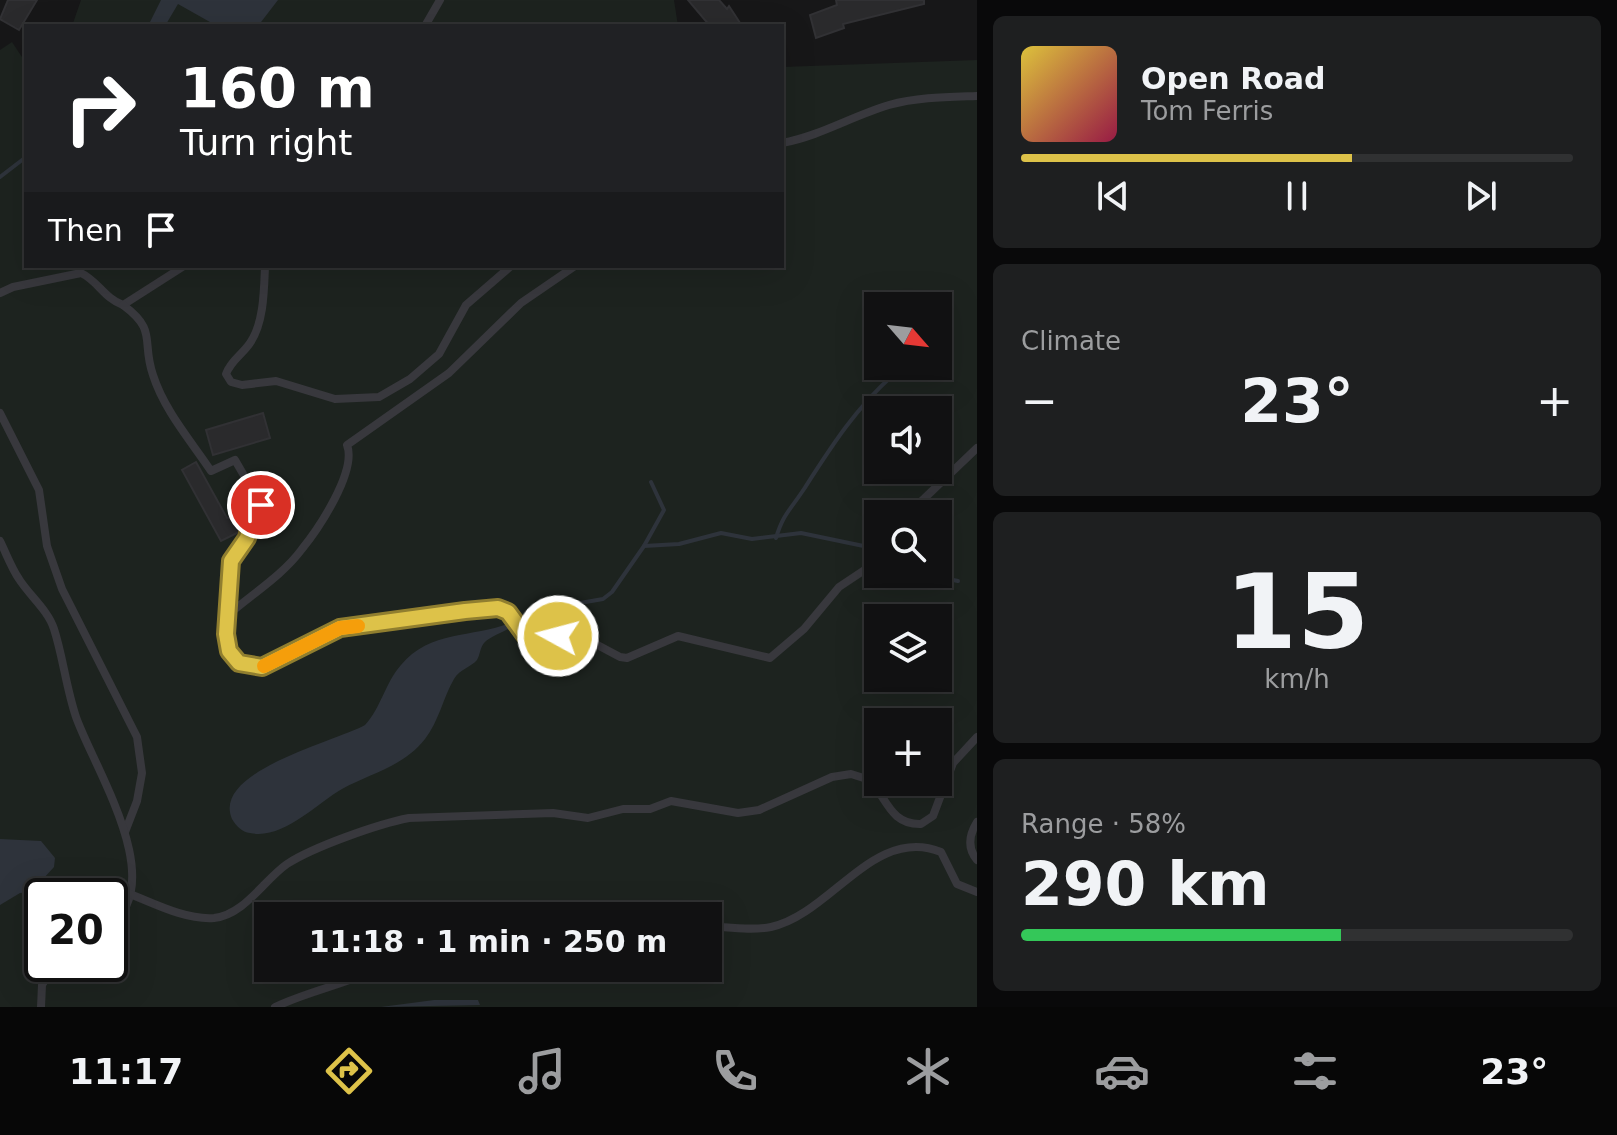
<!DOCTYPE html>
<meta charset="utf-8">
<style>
:root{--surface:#111112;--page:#1e1f20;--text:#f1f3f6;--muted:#9c9d9f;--line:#303132;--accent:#ddc249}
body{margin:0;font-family:"DejaVu Sans",sans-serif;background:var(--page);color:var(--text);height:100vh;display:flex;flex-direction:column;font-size:30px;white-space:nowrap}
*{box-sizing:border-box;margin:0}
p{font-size:26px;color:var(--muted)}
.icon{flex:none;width:44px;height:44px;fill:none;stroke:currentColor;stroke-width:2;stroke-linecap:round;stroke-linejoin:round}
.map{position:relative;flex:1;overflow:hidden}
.side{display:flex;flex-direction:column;gap:16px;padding:16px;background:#09090a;width:640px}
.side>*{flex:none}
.hud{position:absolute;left:24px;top:24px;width:760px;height:244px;border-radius:0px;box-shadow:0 8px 32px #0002,0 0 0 2px var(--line);background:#202124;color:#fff;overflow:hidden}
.needle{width:52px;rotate:118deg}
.buttons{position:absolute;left:864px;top:292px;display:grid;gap:16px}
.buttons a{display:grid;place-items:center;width:88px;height:88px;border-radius:0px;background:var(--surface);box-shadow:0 8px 32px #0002,0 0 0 2px var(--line);font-size:40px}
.speed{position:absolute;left:24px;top:878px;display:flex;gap:16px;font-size:40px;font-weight:700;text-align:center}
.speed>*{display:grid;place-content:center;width:104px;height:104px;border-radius:50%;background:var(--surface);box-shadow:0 8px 32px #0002,0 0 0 2px var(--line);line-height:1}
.speed .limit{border:4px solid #111;border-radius:12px;background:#fff;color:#111}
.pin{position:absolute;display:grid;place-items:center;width:68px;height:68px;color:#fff;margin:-34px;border:4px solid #fff;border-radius:50%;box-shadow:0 2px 8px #0007}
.me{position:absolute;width:88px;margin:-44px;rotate:277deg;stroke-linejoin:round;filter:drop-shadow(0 0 6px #0008)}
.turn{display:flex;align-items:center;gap:28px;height:168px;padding:0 24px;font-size:36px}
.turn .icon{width:104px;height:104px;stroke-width:2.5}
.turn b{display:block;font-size:56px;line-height:68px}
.then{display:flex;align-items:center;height:76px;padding:0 24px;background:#0003;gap:16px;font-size:30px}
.big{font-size:60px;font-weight:600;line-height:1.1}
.side .widget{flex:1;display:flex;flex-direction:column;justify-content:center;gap:12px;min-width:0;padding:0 28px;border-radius:12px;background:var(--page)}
.side .dial{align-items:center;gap:0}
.dial b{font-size:104px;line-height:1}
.song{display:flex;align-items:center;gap:24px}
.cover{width:96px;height:96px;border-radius:12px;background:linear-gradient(135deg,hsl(50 70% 55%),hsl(340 70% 35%))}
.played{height:8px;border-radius:4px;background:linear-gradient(90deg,var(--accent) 60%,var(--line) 60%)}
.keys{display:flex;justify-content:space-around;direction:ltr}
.heat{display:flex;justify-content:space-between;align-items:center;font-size:44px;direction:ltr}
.charge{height:12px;border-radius:6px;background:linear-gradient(90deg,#34c759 58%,var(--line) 0)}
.trip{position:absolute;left:254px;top:902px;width:468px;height:80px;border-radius:0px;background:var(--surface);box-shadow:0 8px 32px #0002,0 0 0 2px var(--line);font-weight:600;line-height:80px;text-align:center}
.dock{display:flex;height:128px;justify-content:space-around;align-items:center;background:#070707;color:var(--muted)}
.dock .icon{width:56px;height:56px}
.dock .selected{color:var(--accent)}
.dock b{font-size:36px;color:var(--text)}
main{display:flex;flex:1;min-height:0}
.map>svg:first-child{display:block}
</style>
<main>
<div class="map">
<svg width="977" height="1007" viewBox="0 0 977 1007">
<rect width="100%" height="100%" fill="#171718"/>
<g fill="#1d231f" fill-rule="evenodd">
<polygon points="81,0 674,0 678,26 72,26"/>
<path d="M 12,42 L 26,63 L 26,266 L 782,266 L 782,67 L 977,60 L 977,1007 L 0,1007 L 0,50 ZM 878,306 L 938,306 L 938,366 L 878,366 ZM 878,410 L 938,410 L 938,470 L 878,470 ZM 878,514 L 938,514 L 938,574 L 878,574 ZM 878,618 L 938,618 L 938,678 L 878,678 ZM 878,722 L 938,722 L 938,782 L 878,782 ZM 42,896 L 110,896 L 110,964 L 42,964 ZM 268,916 L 708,916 L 708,968 L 268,968 Z"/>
</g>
<g fill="#2e333b">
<polygon points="161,0 278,0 258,26 217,26 178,4 165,26 148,26"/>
<path d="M 510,623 L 510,628 C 503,632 489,637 484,643 C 480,648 480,655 477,660 C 471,667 460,669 454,679 C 443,698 439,721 425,739 C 403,767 371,773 342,789 C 316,804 283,840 250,833 C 242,832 236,826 232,819 C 211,771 337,741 365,725 C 381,708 385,683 401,665 C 430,630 472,638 510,623 Z"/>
<polygon points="0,839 41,841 55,858 54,867 31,892 20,893 0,905"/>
<polygon points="434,1000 478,1000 480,1005 381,1007"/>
</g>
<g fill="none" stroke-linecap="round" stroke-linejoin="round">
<g stroke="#2e333b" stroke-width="4">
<polyline points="0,177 26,157"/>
<path d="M 776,538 C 783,514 791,509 804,489 C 831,447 855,409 893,375"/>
<polyline points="644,546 664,510 651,482"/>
<polyline points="924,574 958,581"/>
<polyline points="522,624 557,607 603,599 612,592 644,546 679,544 721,533 752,539 801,533 878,549"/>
</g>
</g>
<g fill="#2a2a2c" stroke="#313134" stroke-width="2">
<polygon points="8,0 37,0 19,30 0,19"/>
<polygon points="688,0 719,0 727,9 729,6 742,26 710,26"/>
<polygon points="836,0 924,0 924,4 843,24 844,28 816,38 810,15 837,5"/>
<polygon points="263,413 270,438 213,455 206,430"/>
<polygon points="196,462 227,518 236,514 243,526 241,531 221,541 182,470"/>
<polygon points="270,503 279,512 263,531 258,523"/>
</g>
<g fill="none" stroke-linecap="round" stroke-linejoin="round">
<g stroke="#38383d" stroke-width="8">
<polyline points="425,26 440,0"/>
<path d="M 782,143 C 820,136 852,116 889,105 C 918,97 947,97 977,96"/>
<path d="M 265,266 C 264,290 264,323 250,343 C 242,355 231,360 226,374 L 231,382 L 242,385 L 276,381 L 335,399 L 379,397 L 410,379 L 439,354 L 466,305 L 511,266"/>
<path d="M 575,266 L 521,303 L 449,373 L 347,445 C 357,471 319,528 302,549 C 283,575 252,594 228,615 L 227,642 L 239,663 L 262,667 L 340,628 L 498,608 L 508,612 L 527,638 L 575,633 L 620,657 L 627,658 L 678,636 L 770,658 L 804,629 L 839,587 L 878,561"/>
<path d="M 0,293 L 13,287 L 81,273 C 98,281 104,298 123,305 L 184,266"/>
<path d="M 123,305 C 158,331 141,340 153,375 C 164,410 191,441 211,471 L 235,460 L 261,505 L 251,520 L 247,538 L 231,561 L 228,614"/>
<polyline points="0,413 39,490 47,546 62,589 137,737 142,773 137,801 125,832"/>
<polyline points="908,514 977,448"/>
<path d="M 0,541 C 6,553 11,567 19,579 C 29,595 48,610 54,629 C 63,657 66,687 76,717 C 94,768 169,882 110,925"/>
<path d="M 977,822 C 969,835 967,848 977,860"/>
<path d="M 130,894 C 155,904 186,920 214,918 C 244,915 264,880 287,864 C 313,847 378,824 409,818 L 553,813 L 588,818 L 623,809 L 650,809 L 671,801 L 738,813 L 759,810 L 832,777 L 851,774 L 870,780 C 887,799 891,825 921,824 L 933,816 L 953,763 L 977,737"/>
<path d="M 708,926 C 728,927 751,931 771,927 C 831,914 874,825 941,852 L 957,884 L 977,892"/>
<polyline points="41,1007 42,985 55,964"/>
<path d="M 275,1007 C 309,991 346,984 380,968"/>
</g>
</g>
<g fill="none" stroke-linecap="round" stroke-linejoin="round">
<g stroke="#907e2f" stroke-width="20">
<polyline id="route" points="261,505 251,520 247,538 231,561 226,634 229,651 239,663 262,667 340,628 465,611 498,608 508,612 527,638 558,636"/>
</g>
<use href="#route" stroke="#ddc249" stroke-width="14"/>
<polyline stroke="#f59e0b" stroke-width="14" points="264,666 340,628 358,626"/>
</g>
</svg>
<div class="buttons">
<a><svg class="needle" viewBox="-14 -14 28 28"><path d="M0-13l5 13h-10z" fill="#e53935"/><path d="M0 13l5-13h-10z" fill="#9c9d9f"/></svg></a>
<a><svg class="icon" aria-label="sound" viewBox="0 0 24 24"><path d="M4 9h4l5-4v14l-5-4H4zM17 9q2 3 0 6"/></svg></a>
<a><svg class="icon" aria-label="search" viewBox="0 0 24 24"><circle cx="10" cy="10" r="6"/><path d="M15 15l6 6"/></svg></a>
<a><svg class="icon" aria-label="layers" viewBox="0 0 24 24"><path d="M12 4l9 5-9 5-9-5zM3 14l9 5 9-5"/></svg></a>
<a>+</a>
</div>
<div class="speed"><div class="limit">20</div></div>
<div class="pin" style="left:261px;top:505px;background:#d93025"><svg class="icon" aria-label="arrive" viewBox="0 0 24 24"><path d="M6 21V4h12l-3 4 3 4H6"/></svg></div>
<svg class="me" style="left:558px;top:636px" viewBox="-20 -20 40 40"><circle r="17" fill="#ddc249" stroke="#fff" stroke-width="3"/><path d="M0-11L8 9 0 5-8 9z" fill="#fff"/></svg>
<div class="trip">11:18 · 1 min · 250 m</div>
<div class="hud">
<div class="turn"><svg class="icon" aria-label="right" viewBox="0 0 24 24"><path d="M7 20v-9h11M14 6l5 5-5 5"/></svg><div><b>160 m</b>Turn right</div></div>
<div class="then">Then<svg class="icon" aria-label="arrive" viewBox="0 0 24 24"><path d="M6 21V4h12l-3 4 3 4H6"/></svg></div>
</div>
</div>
<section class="side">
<div class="widget">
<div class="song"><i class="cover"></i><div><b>Open Road</b><p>Tom Ferris</p></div></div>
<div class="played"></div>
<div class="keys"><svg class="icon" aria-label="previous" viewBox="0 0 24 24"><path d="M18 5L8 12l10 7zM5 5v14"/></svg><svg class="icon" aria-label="pause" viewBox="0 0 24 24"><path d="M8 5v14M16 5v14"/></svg><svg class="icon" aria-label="next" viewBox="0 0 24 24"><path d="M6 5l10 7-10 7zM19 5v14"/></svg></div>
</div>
<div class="widget"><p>Climate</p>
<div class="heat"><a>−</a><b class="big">23°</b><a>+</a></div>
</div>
<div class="widget dial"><b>15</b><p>km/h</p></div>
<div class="widget"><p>Range · 58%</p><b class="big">290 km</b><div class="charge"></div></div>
</section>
</main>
<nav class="dock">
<b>11:17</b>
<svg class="icon selected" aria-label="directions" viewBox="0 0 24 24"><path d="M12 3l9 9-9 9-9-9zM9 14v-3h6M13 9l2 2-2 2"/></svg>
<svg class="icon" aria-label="music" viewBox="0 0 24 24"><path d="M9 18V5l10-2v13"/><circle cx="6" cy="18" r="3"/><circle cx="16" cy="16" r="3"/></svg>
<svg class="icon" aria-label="phone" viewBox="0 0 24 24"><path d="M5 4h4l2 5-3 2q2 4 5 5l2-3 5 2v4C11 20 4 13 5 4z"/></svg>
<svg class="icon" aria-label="climate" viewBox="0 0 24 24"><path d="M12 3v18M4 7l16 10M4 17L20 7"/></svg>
<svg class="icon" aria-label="car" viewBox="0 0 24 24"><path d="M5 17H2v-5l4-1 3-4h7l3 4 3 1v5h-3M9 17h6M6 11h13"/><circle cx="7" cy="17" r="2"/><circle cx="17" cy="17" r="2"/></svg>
<svg class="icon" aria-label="filters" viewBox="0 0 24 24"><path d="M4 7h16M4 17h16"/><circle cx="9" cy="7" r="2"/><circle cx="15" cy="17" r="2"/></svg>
<b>23°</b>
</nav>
